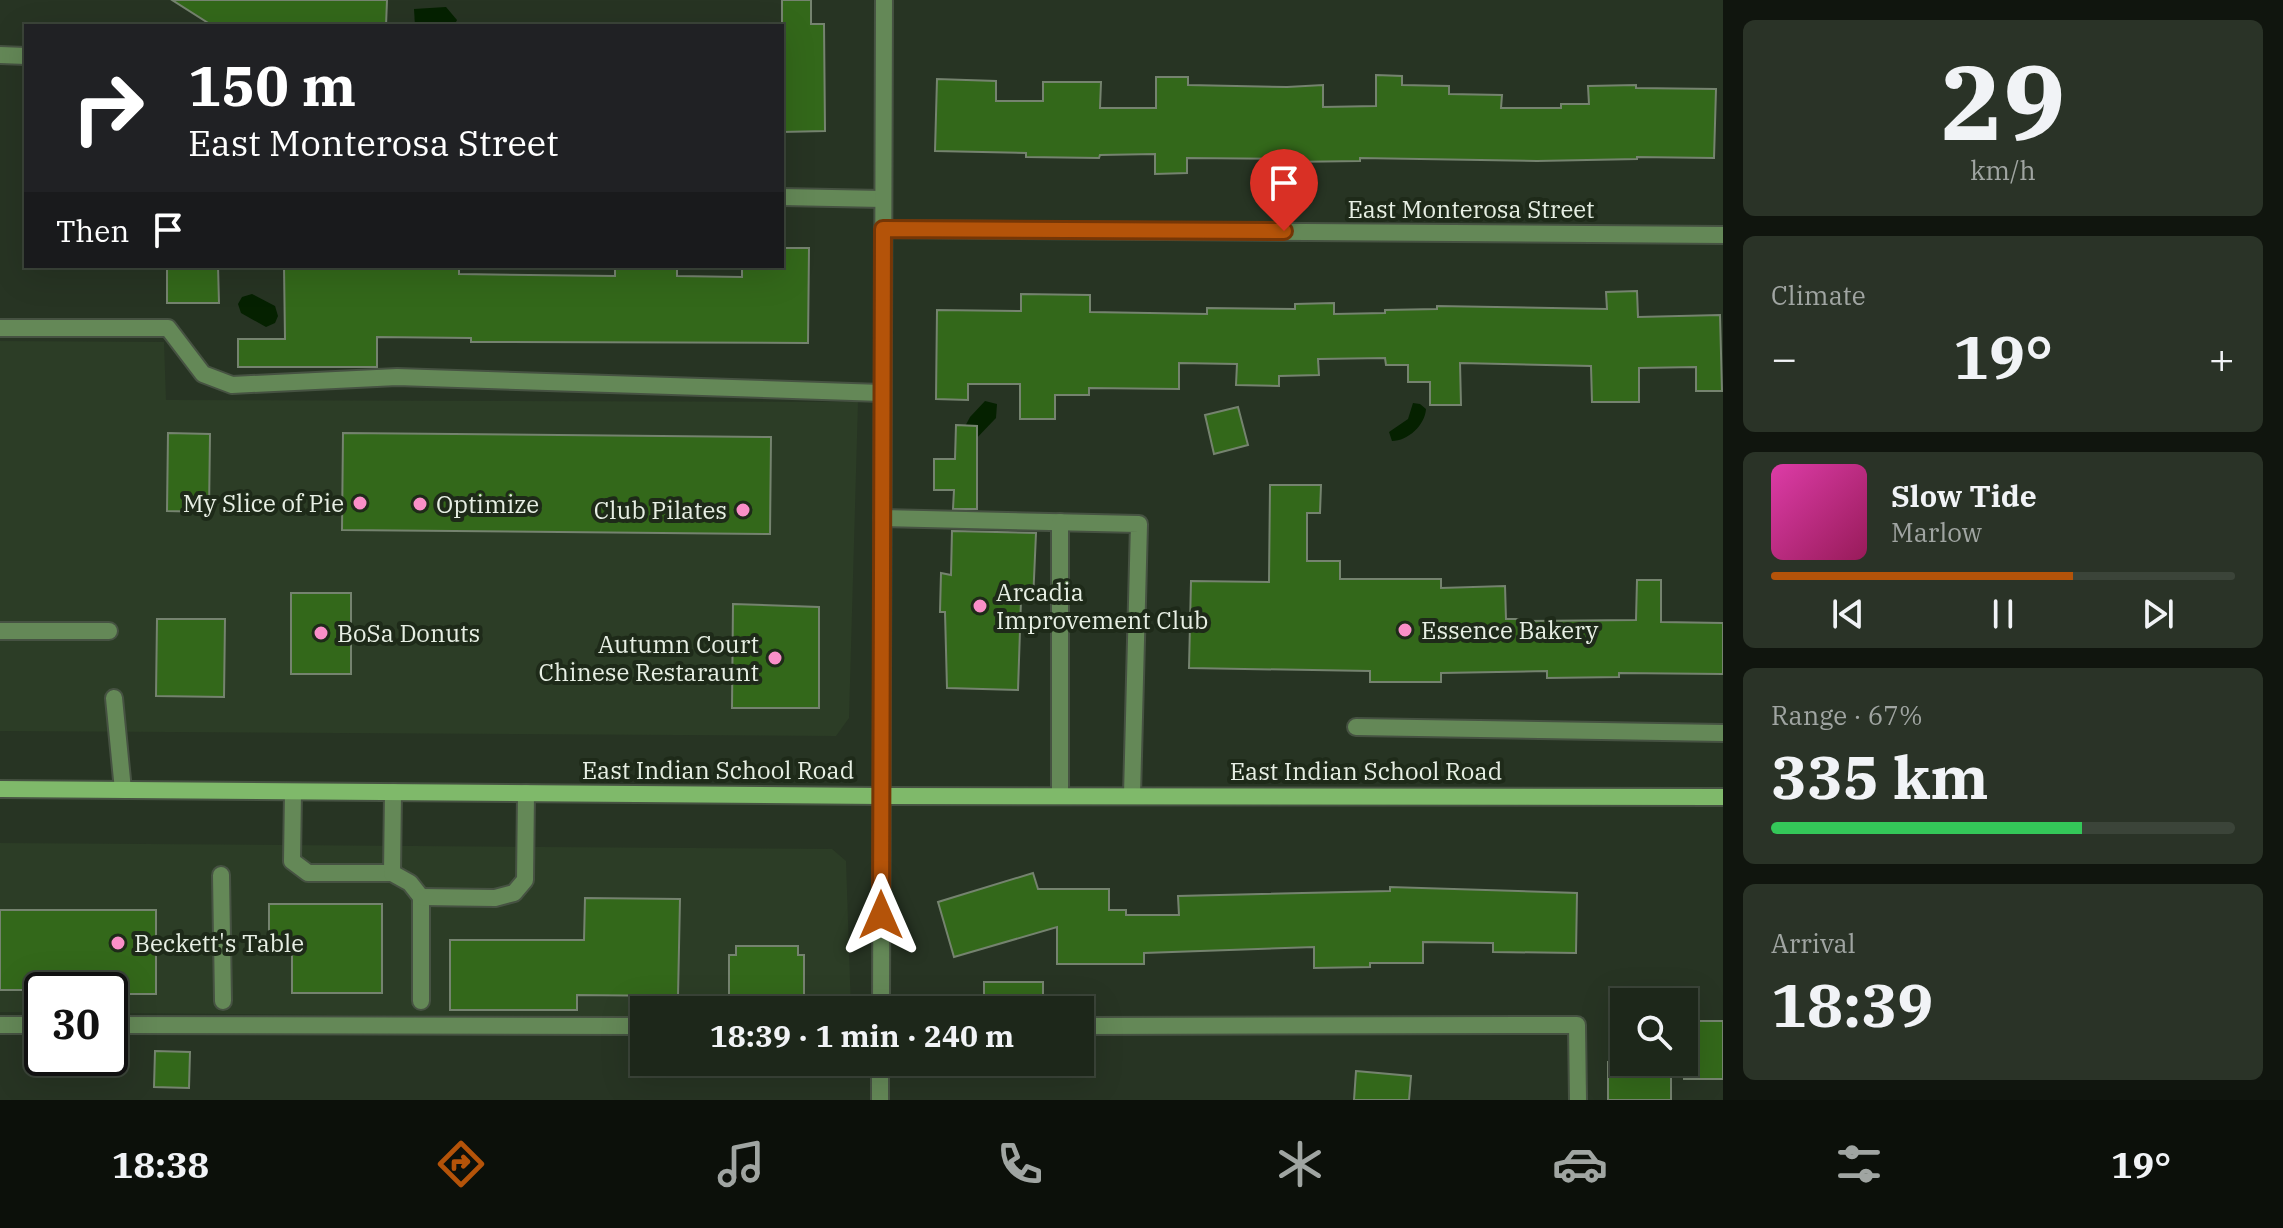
<!DOCTYPE html>
<meta charset="utf-8">
<style>
:root{--surface:#1d271a;--page:#2a3327;--text:#f1f3f6;--muted:#a0a5a2;--line:#3b4439;--accent:#b45309}
body{margin:0;font-family:"IBM Plex Serif",serif;background:var(--page);color:var(--text);height:100vh;display:flex;flex-direction:column;font-size:30px;white-space:nowrap}
*{box-sizing:border-box;margin:0}
p{font-size:26px;color:var(--muted)}
.icon{flex:none;width:44px;height:44px;fill:none;stroke:currentColor;stroke-width:2;stroke-linecap:round;stroke-linejoin:round}
.map{position:relative;flex:1;overflow:hidden}
.details{display:flex;flex-direction:column;gap:20px;padding:20px;background:#10150e;width:560px}
.details>*{flex:none}
.hud{position:absolute;left:24px;top:24px;width:760px;height:244px;border-radius:0px;box-shadow:0 8px 32px #0002,0 0 0 2px var(--line);background:#202124;color:#fff;overflow:hidden}
.controls{position:absolute;left:1610px;top:988px;display:grid;gap:16px}
.controls a{display:grid;place-items:center;width:88px;height:88px;border-radius:0px;background:var(--surface);box-shadow:0 8px 32px #0002,0 0 0 2px var(--line);font-size:40px}
.speed{position:absolute;left:24px;top:972px;display:flex;gap:16px;font-size:40px;font-weight:700;text-align:center}
.speed>*{display:grid;place-content:center;width:104px;height:104px;border-radius:50%;background:var(--surface);box-shadow:0 8px 32px #0002,0 0 0 2px var(--line);line-height:1}
.speed .limit{border:4px solid #111;border-radius:12px;background:#fff;color:#111}
.pin{position:absolute;display:grid;place-items:center;width:68px;height:68px;color:#fff;margin:-82px -34px;border-radius:50% 50% 50% 0;rotate:-45deg;box-shadow:0 0 8px #0007}
.pin .icon{rotate:45deg}
.me{position:absolute;width:88px;margin:-44px;rotate:0deg;stroke-linejoin:round;filter:drop-shadow(0 0 6px #0008)}
.turn{display:flex;align-items:center;gap:28px;height:168px;padding:0 32px;font-size:36px}
.turn .icon{width:104px;height:104px;stroke-width:2.5}
.turn b{display:block;font-size:56px;line-height:68px}
.then{display:flex;align-items:center;height:76px;padding:0 32px;background:#0003;gap:16px;font-size:30px}
.big{font-size:60px;font-weight:700;line-height:1.1}
.details .widget{flex:1;display:flex;flex-direction:column;justify-content:center;gap:12px;min-width:0;padding:0 28px;border-radius:12px;background:var(--page)}
.details .dial{align-items:center;gap:0}
.dial b{font-size:104px;line-height:1}
.song{display:flex;align-items:center;gap:24px}
.cover{width:96px;height:96px;border-radius:12px;background:linear-gradient(135deg,hsl(320 70% 55%),hsl(330 70% 35%))}
.played{height:8px;border-radius:4px;background:linear-gradient(90deg,var(--accent) 65%,var(--line) 65%)}
.keys{display:flex;justify-content:space-around;direction:ltr}
.heat{display:flex;justify-content:space-between;align-items:center;font-size:44px;direction:ltr}
.charge{height:12px;border-radius:6px;background:linear-gradient(90deg,#34c759 67%,var(--line) 0)}
.trip{position:absolute;left:630px;top:996px;width:464px;height:80px;border-radius:0px;background:var(--surface);box-shadow:0 8px 32px #0002,0 0 0 2px var(--line);font-weight:700;line-height:80px;text-align:center}
.dock{display:flex;height:128px;justify-content:space-around;align-items:center;background:#0c100a;color:var(--muted)}
.dock .icon{width:56px;height:56px}
.dock .selected{color:var(--accent)}
.dock b{font-size:36px;color:var(--text)}
main{display:flex;flex:1;min-height:0}
.map>svg:first-child{display:block}
</style>
<main>
<div class="map">
<svg width="1723" height="1100" viewBox="0 0 1723 1100">
<rect width="100%" height="100%" fill="#273423"/>
<g fill="#2c3d26">
<polygon points="0,341 164,342 166,400 858,402 849,718 836,736 0,731"/>
<polygon points="0,843 832,849 846,861 851,1010 644,1010 644,1018 110,1013 110,990 42,990 42,1012 0,1012"/>
</g>
<g fill="#052100">
<polygon points="446,7 457,20 454,26 415,26 414,9"/>
<polygon points="252,294 275,306 278,316 275,323 266,327 241,313 238,304 242,297"/>
<polygon points="985,401 997,404 996,418 973,442 961,434 970,417"/>
<path d="M 1413,403 L 1420,404 L 1426,409 C 1425,425 1408,441 1392,441 L 1389,432 L 1408,419 Z"/>
</g>
<g fill="#33681a" stroke="#75836f" stroke-width="2">
<polygon points="172,0 387,0 386,26 213,26"/>
<polygon points="782,0 811,0 811,24 824,24 825,131 782,132"/>
<polygon points="1376,75 1402,76 1402,85 1449,86 1449,94 1502,95 1501,108 1561,108 1561,104 1589,104 1588,86 1636,85 1636,88 1716,89 1714,158 1637,157 1637,159 1537,161 1360,158 1360,161 1287,162 1287,159 1187,158 1187,173 1155,174 1155,154 1100,155 1099,158 1026,157 1026,153 935,151 937,79 996,81 996,101 1043,101 1043,82 1101,82 1100,108 1156,108 1156,77 1188,77 1188,85 1287,87 1323,85 1323,107 1376,106"/>
<polygon points="782,248 809,248 808,343 471,342 471,338 377,337 377,367 238,367 238,339 285,339 284,266 459,266 459,274 615,276 615,266 677,266 677,276 742,277 742,266 782,266"/>
<polygon points="167,266 218,266 219,303 167,303"/>
<polygon points="1637,291 1638,317 1720,315 1722,391 1696,391 1696,367 1639,368 1639,402 1592,402 1591,366 1460,363 1461,405 1430,405 1430,382 1408,382 1408,365 1386,365 1385,358 1318,359 1319,375 1279,376 1279,386 1236,385 1237,364 1179,363 1179,389 1089,388 1089,395 1055,395 1055,419 1020,419 1020,384 968,384 968,400 936,399 937,310 1021,311 1021,294 1090,295 1090,312 1207,314 1207,308 1295,309 1295,304 1334,303 1334,314 1385,313 1385,310 1437,309 1437,306 1607,309 1606,292"/>
<polygon points="1238,407 1248,445 1214,454 1205,415"/>
<polygon points="956,425 977,426 977,509 953,509 954,490 934,490 934,459 955,459"/>
<polygon points="168,433 210,434 209,512 167,511"/>
<polygon points="343,433 771,437 770,534 342,530"/>
<polygon points="1270,485 1321,485 1320,513 1307,513 1307,561 1340,561 1340,579 1441,579 1441,588 1505,586 1506,619 1521,619 1521,621 1636,620 1637,580 1661,580 1661,622 1723,623 1723,674 1619,673 1619,677 1547,678 1547,671 1441,673 1441,682 1370,682 1370,671 1189,668 1191,581 1269,582"/>
<polygon points="952,531 1036,533 1033,601 1021,600 1018,690 947,688 945,612 940,612 941,573 951,575"/>
<rect x="291" y="593" width="60" height="81"/>
<polygon points="733,604 819,607 819,708 732,708"/>
<polygon points="157,619 225,619 224,697 156,696"/>
<polygon points="1033,873 1038,889 1109,889 1109,910 1126,910 1126,915 1179,915 1178,896 1390,891 1390,887 1577,893 1576,953 1493,952 1493,943 1423,942 1423,963 1370,963 1370,967 1314,968 1314,947 1144,953 1144,964 1057,964 1057,927 954,957 938,902"/>
<polygon points="585,898 680,899 678,996 577,995 577,1010 450,1010 450,940 584,940"/>
<polygon points="269,904 382,904 382,993 292,993 292,941 269,941"/>
<polygon points="0,910 156,910 156,994 110,994 110,990 0,990"/>
<polygon points="736,946 798,946 798,955 804,955 804,1010 729,1010 729,955 736,955"/>
<rect x="984" y="982" width="59" height="26"/>
<rect x="1684" y="1021" width="39" height="58"/>
<polygon points="155,1051 190,1052 189,1088 154,1087"/>
<rect x="1608" y="1062" width="63" height="38"/>
<polygon points="1356,1071 1411,1076 1409,1100 1354,1100"/>
</g>
<g fill="none" stroke-linecap="round" stroke-linejoin="round">
<g stroke="#465242" stroke-width="20">
<g id="service">
<polyline points="0,328 168,328 203,374 232,385 397,377 882,393"/>
<polyline points="882,518 1139,524 1132,795"/>
<polyline points="1060,522 1060,795"/>
<polyline points="0,631 109,631"/>
<polyline points="114,698 123,790"/>
<polyline points="1356,727 1723,733"/>
<polyline points="293,792 292,861 308,873 392,873"/>
<polyline points="393,792 392,873 410,883 421,897 421,1001"/>
<polyline points="221,875 223,1001"/>
<polyline points="421,897 495,898 514,893 525,880 526,793"/>
<polyline points="0,1025 42,1025"/>
<polyline points="110,1025 644,1026"/>
<polyline points="1080,1026 1577,1025 1578,1100"/>
</g>
</g>
<g stroke="#465242" stroke-width="20">
<g id="minor">
<polyline points="0,55 26,56"/>
<polyline points="782,197 883,199"/>
<polyline points="883,229 1723,235"/>
<polyline points="881,1010 884,0"/>
<polyline points="880,1100 880,1062"/>
</g>
</g>
<g stroke="#465242" stroke-width="20">
<polyline id="secondary" points="0,789 881,796 1723,797"/>
</g>
<use href="#service" stroke="#648857" stroke-width="16"/>
<use href="#minor" stroke="#648857" stroke-width="16"/>
<use href="#secondary" stroke="#7fb96a" stroke-width="16"/>
</g>
<g fill="none" stroke-linecap="round" stroke-linejoin="round">
<g stroke="#753606" stroke-width="20">
<polyline id="route" points="881,915 883,229 1284,231"/>
</g>
<use href="#route" stroke="#b45309" stroke-width="14"/>
</g>
<g fill="#fa8fc8" stroke="#1e2a19" stroke-width="3">
<circle cx="360" cy="503" r="8"/>
<circle cx="420" cy="504" r="8"/>
<circle cx="743" cy="510" r="8"/>
<circle cx="980" cy="606" r="8"/>
<circle cx="1405" cy="630" r="8"/>
<circle cx="321" cy="633" r="8"/>
<circle cx="775" cy="658" r="8"/>
<circle cx="118" cy="943" r="8"/>
</g>
<g text-anchor="middle" dominant-baseline="central" stroke-width="8" stroke-linejoin="round" paint-order="stroke">
<g font-size="24" fill="#e7efe4" stroke="#1e2a19">
<text x="1471" y="209">East Monterosa Street</text>
<text x="718" y="770">East Indian School Road</text>
<text x="1366" y="771">East Indian School Road</text>
</g>
<g font-size="24" fill="#e7efe4" stroke="#1e2a19" text-anchor="start">
<text x="344" y="503" text-anchor="end">My Slice of Pie</text>
<text x="436" y="504">Optimize</text>
<text x="727" y="510" text-anchor="end">Club Pilates</text>
<text x="996" y="592">Arcadia<tspan x="996" dy="28">Improvement Club</tspan></text>
<text x="1421" y="630">Essence Bakery</text>
<text x="337" y="633">BoSa Donuts</text>
<text x="759" y="644" text-anchor="end">Autumn Court<tspan x="759" dy="28">Chinese Restaraunt</tspan></text>
<text x="134" y="943">Beckett's Table</text>
</g>
</g>
</svg>
<div class="controls">
<a><svg class="icon" aria-label="search" viewBox="0 0 24 24"><circle cx="10" cy="10" r="6"/><path d="M15 15l6 6"/></svg></a>
</div>
<div class="speed"><div class="limit">30</div></div>
<div class="pin" style="left:1284px;top:231px;background:#d93025"><svg class="icon" aria-label="arrive" viewBox="0 0 24 24"><path d="M6 21V4h12l-3 4 3 4H6"/></svg></div>
<svg class="me" style="left:881px;top:915px" viewBox="-20 -20 40 40"><path d="M0-17L14 15 0 8-14 15z" fill="#b45309" stroke="#fff" stroke-width="4"/></svg>
<div class="trip">18:39 · 1 min · 240 m</div>
<div class="hud">
<div class="turn"><svg class="icon" aria-label="right" viewBox="0 0 24 24"><path d="M7 20v-9h11M14 6l5 5-5 5"/></svg><div><b>150 m</b>East Monterosa Street</div></div>
<div class="then">Then<svg class="icon" aria-label="arrive" viewBox="0 0 24 24"><path d="M6 21V4h12l-3 4 3 4H6"/></svg></div>
</div>
</div>
<section class="details">
<div class="widget dial"><b>29</b><p>km/h</p></div>
<div class="widget"><p>Climate</p>
<div class="heat"><a>−</a><b class="big">19°</b><a>+</a></div>
</div>
<div class="widget">
<div class="song"><i class="cover"></i><div><b>Slow Tide</b><p>Marlow</p></div></div>
<div class="played"></div>
<div class="keys"><svg class="icon" aria-label="previous" viewBox="0 0 24 24"><path d="M18 5L8 12l10 7zM5 5v14"/></svg><svg class="icon" aria-label="pause" viewBox="0 0 24 24"><path d="M8 5v14M16 5v14"/></svg><svg class="icon" aria-label="next" viewBox="0 0 24 24"><path d="M6 5l10 7-10 7zM19 5v14"/></svg></div>
</div>
<div class="widget"><p>Range · 67%</p><b class="big">335 km</b><div class="charge"></div></div>
<div class="widget"><p>Arrival</p><b class="big">18:39</b></div>
</section>
</main>
<nav class="dock">
<b>18:38</b>
<svg class="icon selected" aria-label="directions" viewBox="0 0 24 24"><path d="M12 3l9 9-9 9-9-9zM9 14v-3h6M13 9l2 2-2 2"/></svg>
<svg class="icon" aria-label="music" viewBox="0 0 24 24"><path d="M9 18V5l10-2v13"/><circle cx="6" cy="18" r="3"/><circle cx="16" cy="16" r="3"/></svg>
<svg class="icon" aria-label="phone" viewBox="0 0 24 24"><path d="M5 4h4l2 5-3 2q2 4 5 5l2-3 5 2v4C11 20 4 13 5 4z"/></svg>
<svg class="icon" aria-label="climate" viewBox="0 0 24 24"><path d="M12 3v18M4 7l16 10M4 17L20 7"/></svg>
<svg class="icon" aria-label="car" viewBox="0 0 24 24"><path d="M5 17H2v-5l4-1 3-4h7l3 4 3 1v5h-3M9 17h6M6 11h13"/><circle cx="7" cy="17" r="2"/><circle cx="17" cy="17" r="2"/></svg>
<svg class="icon" aria-label="filters" viewBox="0 0 24 24"><path d="M4 7h16M4 17h16"/><circle cx="9" cy="7" r="2"/><circle cx="15" cy="17" r="2"/></svg>
<b>19°</b>
</nav>
